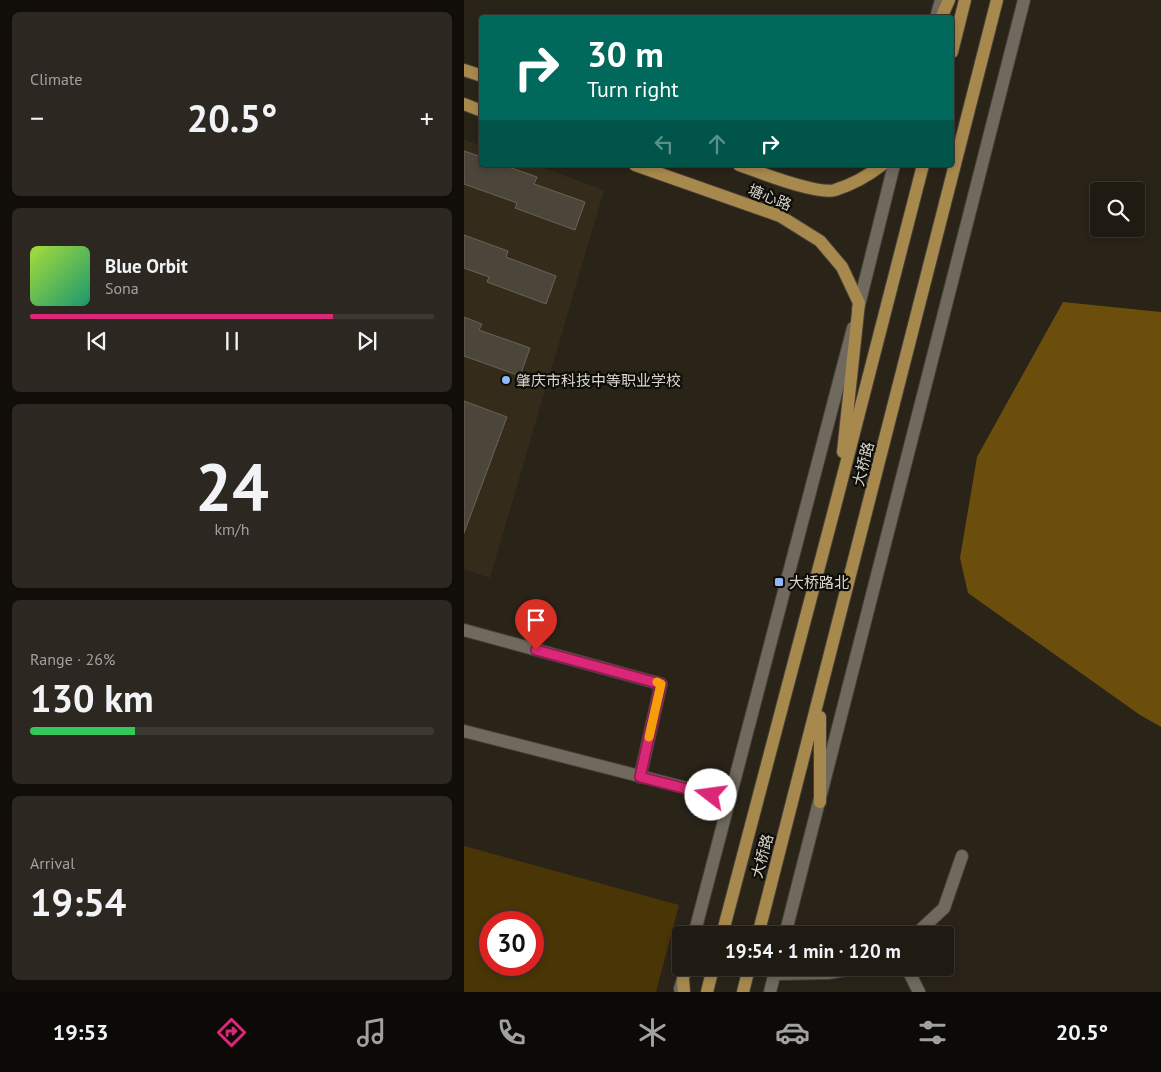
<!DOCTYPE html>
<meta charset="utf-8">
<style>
:root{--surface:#1f1a12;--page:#2c2720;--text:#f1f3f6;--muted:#a1a19f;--line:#3c3832;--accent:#db2777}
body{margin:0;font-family:"PT Sans","Noto Sans SC",sans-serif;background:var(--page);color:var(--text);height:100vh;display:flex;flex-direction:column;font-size:19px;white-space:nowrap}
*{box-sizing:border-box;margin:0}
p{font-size:16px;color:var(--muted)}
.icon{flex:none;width:28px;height:28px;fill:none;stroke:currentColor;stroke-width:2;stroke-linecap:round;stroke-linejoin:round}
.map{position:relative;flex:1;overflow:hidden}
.side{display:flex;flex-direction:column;gap:12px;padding:12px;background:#110e0a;width:464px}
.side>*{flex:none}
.hud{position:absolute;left:15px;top:15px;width:475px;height:152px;border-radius:5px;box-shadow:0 2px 8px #0003,0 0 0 1px var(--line);background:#00695c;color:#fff;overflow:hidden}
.tools{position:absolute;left:626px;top:182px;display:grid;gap:10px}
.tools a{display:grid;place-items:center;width:55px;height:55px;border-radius:5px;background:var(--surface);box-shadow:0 2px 8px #0003,0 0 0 1px var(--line);font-size:25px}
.speed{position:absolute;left:15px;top:911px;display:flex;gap:10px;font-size:25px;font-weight:700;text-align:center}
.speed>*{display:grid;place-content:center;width:65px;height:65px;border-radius:50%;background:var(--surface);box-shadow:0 2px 8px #0003,0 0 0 1px var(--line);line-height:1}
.speed .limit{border:8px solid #d22;background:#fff;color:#111}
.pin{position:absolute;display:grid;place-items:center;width:42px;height:42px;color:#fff;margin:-51px -21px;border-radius:50% 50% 50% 0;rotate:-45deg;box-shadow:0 0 5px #0007}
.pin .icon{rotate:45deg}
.me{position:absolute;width:55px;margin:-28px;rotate:285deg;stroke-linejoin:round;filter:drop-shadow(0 0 4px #0008)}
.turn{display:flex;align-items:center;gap:18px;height:105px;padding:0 25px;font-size:22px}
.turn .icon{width:65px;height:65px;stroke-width:2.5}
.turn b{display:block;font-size:35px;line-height:42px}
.lanes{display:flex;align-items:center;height:48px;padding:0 25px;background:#0003;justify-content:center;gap:25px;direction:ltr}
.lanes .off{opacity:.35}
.big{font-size:38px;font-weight:600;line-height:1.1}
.side .widget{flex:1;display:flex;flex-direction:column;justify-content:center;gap:8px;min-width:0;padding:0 18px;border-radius:8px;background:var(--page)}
.side .dial{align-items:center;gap:0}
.dial b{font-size:65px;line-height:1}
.song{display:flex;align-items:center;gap:15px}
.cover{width:60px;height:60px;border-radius:8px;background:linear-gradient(135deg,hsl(80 70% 55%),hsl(160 70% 35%))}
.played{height:5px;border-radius:2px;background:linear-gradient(90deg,var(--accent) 75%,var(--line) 75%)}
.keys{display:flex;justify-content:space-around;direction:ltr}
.heat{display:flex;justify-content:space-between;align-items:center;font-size:28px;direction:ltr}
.charge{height:8px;border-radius:4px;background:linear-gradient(90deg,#34c759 26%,var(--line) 0)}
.trip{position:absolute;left:208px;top:926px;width:282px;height:50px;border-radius:5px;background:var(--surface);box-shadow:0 2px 8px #0003,0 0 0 1px var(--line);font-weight:600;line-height:50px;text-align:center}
.tabs{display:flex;height:80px;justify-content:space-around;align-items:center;background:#0c0a07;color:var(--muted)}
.tabs .icon{width:35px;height:35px}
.tabs .active{color:var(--accent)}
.tabs b{font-size:22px;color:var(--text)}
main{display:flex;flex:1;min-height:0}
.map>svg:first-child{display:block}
</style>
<main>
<section class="side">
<div class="widget"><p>Climate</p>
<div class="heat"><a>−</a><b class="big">20.5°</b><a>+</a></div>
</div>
<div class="widget">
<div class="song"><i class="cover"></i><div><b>Blue Orbit</b><p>Sona</p></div></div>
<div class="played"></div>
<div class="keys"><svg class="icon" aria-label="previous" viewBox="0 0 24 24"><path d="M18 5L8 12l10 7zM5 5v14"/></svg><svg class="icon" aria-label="pause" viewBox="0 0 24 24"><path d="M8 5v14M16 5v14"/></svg><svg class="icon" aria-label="next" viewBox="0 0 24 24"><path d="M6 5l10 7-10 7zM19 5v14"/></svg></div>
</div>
<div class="widget dial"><b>24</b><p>km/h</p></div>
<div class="widget"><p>Range · 26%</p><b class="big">130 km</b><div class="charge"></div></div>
<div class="widget"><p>Arrival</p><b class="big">19:54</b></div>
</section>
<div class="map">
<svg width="698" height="992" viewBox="0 0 698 992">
<rect width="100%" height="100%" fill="#292318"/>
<polygon fill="#342b1a" points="0,139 17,146 18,165 71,165 140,190 26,578 0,569"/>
<path fill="#4a3506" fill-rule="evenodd" d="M 0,846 L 215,905 L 192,992 L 0,992 ZM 26,922 L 69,922 L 69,965 L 26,965 Z"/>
<polygon fill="#6c4e0c" points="599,302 697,312 697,727 676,715 504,593 496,558 513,457"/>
<g fill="#4c453a" stroke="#6a6357">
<polygon points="0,151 18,157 18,165 39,165 73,177 70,184 121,202 111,230 51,208 53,203 0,184"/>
<polygon points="0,235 44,251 42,257 92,276 82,304 23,282 25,277 0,268"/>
<polygon points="0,317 18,324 15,330 66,348 56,376 0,356"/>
<polygon points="0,401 43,417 0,533"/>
</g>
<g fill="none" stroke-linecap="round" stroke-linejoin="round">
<g stroke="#454039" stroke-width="14">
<g id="minor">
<polyline points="472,18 477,0"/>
<polyline points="394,309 430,165"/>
<polyline points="0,630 197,684 176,777"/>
<polyline points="0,731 265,799"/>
<polyline points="230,935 389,328"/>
<polyline points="321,935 560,0"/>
<polyline points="451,935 480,908 498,856"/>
<polyline points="443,968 455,992"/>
<polyline points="311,974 364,973 394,968"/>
<polyline points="216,989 222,968"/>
<polyline points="306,992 312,968"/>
</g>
</g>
<g stroke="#454039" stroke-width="14">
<g id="major">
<polyline points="477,18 485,0"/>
<polyline points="488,52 501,0"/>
<polyline points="0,70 18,76"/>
<polyline points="0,104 18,111"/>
<polyline points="171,165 316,216 356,241 378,267 395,303 379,452"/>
<path d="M 275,165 C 295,172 352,195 371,190 C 387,185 405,175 418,165"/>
<polyline points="356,802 356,717"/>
<polyline points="258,935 374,495 459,165"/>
<polyline points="294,935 533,0"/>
<polyline points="219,979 220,992"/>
<polyline points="243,992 249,968"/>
<polyline points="279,992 285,968"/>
</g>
</g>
<use href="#minor" stroke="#70695d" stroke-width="12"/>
<use href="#major" stroke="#a8894d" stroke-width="12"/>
</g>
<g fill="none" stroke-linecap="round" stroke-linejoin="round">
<g stroke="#8e194d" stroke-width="12">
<polyline id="route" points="72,650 197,684 176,777 247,795"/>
</g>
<use href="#route" stroke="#db2777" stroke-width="9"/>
<polyline stroke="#f59e0b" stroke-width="9" points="185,737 197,684 193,682"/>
</g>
<g fill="#91b8fd" stroke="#0f0d08" stroke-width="2">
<circle cx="42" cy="380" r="5"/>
<rect x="310" y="577" width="10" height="10" rx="2.5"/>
</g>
<g text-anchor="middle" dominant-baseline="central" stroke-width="4.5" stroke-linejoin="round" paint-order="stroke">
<g font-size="15" fill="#d9d5ce" stroke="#0f0d08">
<text transform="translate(306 197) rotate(22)">塘心路</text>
<text transform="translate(399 464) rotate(-76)">大桥路</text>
<text transform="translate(298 856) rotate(-75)">大桥路</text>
</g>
<g font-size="15" fill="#d9d5ce" stroke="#0f0d08" text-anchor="start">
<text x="52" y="380">肇庆市科技中等职业学校</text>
<text x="325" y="582">大桥路北</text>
</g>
</g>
</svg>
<div class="tools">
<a><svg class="icon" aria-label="search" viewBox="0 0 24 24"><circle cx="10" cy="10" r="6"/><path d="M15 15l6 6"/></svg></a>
</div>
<div class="speed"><div class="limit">30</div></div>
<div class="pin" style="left:72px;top:650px;background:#d93025"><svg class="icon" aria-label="arrive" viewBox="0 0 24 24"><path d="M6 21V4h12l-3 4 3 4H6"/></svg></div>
<svg class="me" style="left:247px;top:795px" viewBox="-20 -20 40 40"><circle r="19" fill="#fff"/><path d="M0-13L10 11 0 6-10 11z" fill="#db2777"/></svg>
<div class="trip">19:54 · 1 min · 120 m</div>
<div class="hud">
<div class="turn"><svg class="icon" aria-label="right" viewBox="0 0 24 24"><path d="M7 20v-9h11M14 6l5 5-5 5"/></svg><div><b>30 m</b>Turn right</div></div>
<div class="lanes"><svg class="icon off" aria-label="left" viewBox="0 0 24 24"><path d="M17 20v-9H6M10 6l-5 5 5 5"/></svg><svg class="icon off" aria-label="ahead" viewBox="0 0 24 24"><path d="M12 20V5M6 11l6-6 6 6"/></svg><svg class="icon" aria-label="right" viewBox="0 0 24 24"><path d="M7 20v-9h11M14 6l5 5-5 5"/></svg></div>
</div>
</div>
</main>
<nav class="tabs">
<b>19:53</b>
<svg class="icon active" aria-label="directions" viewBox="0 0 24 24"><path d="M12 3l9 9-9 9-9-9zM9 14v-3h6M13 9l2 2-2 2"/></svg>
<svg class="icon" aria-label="music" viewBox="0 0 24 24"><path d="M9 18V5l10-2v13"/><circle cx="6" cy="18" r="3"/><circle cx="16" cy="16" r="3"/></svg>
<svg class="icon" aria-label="phone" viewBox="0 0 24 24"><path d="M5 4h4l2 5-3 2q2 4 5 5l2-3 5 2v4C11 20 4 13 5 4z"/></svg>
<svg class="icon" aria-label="climate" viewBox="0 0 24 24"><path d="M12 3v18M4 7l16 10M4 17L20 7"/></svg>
<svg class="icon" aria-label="car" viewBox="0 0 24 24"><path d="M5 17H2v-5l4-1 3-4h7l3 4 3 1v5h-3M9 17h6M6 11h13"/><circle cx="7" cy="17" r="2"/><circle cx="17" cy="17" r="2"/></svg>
<svg class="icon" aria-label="filters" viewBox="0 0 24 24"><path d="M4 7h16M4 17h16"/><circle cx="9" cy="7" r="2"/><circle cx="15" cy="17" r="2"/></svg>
<b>20.5°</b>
</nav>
